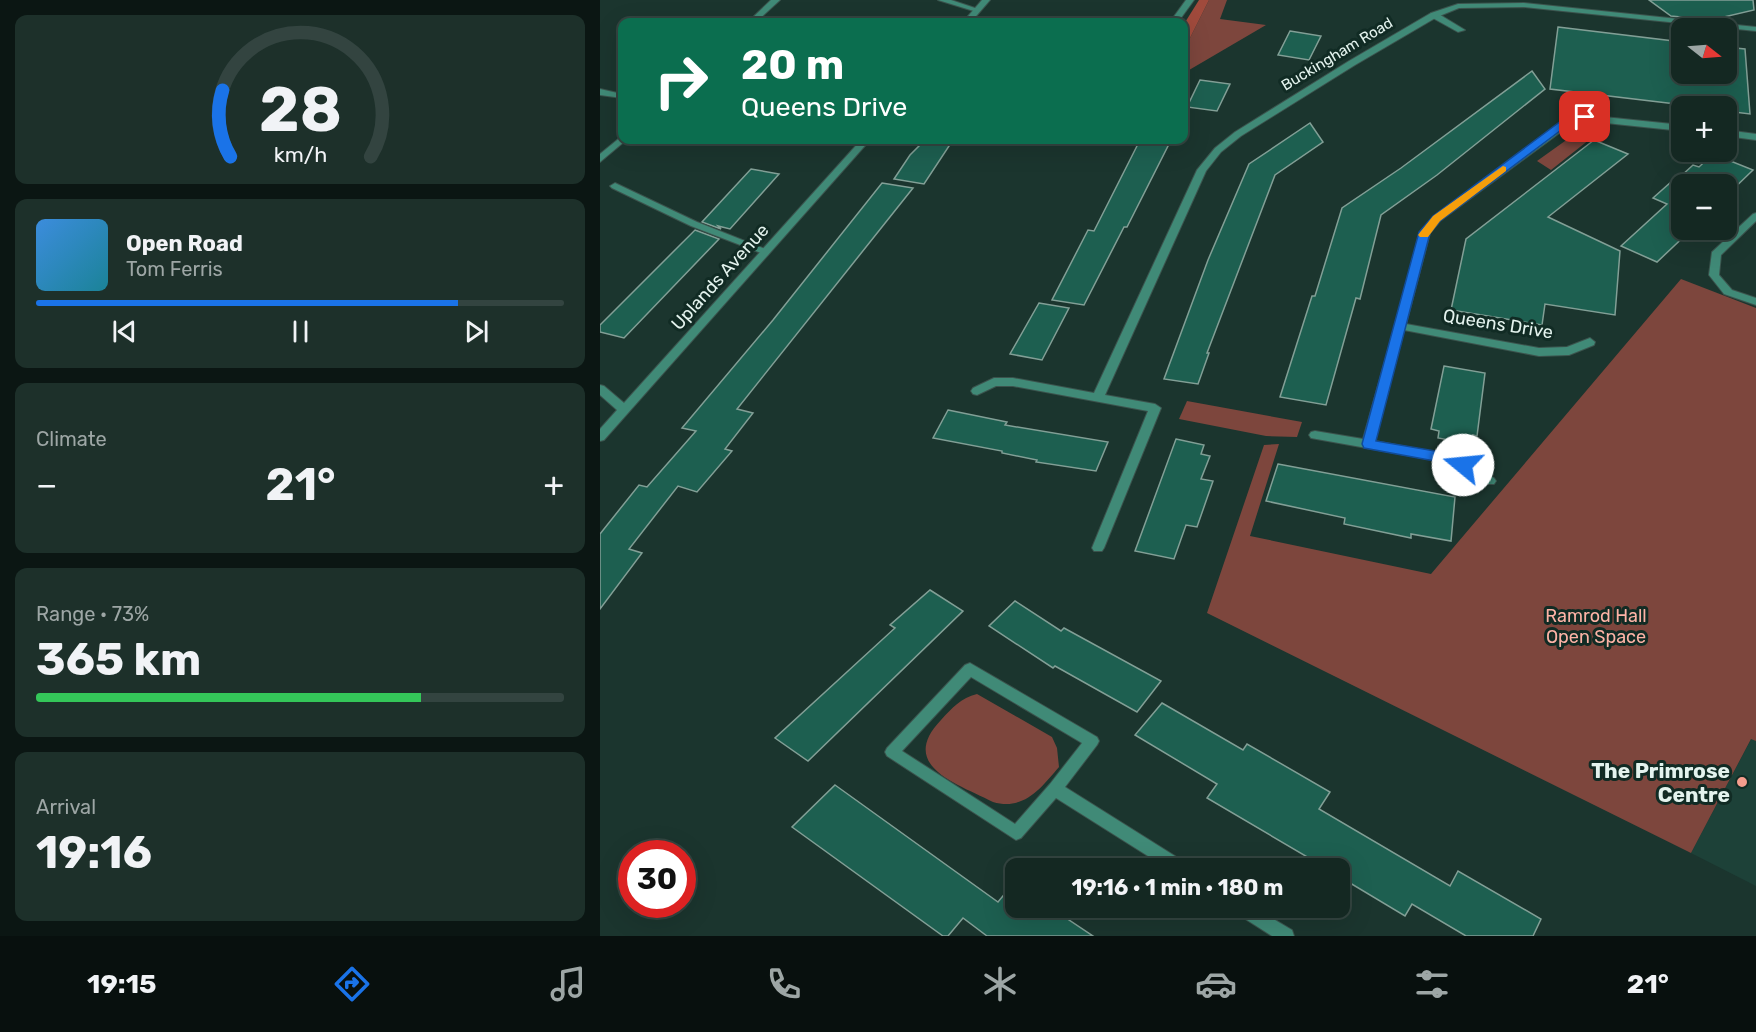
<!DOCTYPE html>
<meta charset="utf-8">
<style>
:root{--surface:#142822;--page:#1d302a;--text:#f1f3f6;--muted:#9da6a5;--line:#334440;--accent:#1a73e8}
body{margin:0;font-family:Rubik,sans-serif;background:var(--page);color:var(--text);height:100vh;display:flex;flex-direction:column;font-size:22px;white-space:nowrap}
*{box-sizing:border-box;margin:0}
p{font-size:20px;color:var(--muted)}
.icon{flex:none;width:33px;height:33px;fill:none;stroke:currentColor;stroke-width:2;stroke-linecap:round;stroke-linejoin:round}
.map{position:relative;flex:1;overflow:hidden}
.panel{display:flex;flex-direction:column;gap:15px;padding:15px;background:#0b1613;width:600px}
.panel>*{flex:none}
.top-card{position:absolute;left:18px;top:18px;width:570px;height:126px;border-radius:12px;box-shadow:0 6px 24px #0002,0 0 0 2px var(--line);background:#0b6e4f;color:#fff;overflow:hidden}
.needle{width:39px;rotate:107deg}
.buttons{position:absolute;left:1071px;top:18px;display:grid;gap:12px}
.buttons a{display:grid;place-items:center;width:66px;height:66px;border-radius:12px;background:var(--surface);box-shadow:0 6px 24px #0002,0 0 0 2px var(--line);font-size:30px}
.speed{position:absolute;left:18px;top:840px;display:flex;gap:12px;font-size:30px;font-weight:700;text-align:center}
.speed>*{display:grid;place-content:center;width:78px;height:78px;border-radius:50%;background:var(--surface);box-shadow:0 6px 24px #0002,0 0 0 2px var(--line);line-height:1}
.speed .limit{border:9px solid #d22;background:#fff;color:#111}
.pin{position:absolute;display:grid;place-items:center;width:51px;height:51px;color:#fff;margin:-26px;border-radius:12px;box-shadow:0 3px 9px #0006}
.me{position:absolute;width:66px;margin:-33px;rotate:287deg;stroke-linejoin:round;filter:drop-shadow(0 0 4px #0008)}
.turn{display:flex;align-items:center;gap:21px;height:126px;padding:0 24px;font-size:27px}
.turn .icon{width:78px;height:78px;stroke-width:2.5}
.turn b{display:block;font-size:42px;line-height:51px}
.big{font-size:45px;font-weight:700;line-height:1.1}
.panel .card{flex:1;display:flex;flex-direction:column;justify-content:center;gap:9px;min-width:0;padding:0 21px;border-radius:12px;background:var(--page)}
.panel .dial{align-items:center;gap:0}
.dial svg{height:156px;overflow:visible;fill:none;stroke:var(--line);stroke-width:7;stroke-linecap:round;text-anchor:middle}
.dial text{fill:var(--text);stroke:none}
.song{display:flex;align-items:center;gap:18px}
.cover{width:72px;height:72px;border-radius:9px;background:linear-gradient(135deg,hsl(210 70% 55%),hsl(190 70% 35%))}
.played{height:6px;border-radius:3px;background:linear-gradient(90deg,var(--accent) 80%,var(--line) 80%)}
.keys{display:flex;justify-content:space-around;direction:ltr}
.heat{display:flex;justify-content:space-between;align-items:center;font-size:33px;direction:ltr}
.charge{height:9px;border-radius:4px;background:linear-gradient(90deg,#34c759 73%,var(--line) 0)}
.trip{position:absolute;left:405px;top:858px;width:345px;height:60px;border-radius:12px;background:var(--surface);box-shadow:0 6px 24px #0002,0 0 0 2px var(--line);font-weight:700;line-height:60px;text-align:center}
.tab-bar{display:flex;height:96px;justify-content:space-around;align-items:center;background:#08100e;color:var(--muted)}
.tab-bar .icon{width:42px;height:42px}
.tab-bar .active{color:var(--accent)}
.tab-bar b{font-size:27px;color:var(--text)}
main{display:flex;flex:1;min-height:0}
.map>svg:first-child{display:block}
</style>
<main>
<section class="panel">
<div class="card dial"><svg viewBox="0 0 100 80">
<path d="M14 69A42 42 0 1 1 86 69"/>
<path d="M14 69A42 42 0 0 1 10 35" stroke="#1a73e8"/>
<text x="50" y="56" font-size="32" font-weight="700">28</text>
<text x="50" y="72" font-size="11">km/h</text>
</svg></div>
<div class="card">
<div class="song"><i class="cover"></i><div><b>Open Road</b><p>Tom Ferris</p></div></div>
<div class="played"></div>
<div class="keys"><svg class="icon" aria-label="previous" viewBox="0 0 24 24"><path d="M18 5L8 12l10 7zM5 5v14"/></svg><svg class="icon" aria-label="pause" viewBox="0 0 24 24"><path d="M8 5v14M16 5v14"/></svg><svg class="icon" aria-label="next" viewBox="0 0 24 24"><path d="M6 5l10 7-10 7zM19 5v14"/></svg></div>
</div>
<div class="card"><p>Climate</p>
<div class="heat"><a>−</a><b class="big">21°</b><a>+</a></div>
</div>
<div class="card"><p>Range · 73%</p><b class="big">365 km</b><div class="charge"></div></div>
<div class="card"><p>Arrival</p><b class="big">19:16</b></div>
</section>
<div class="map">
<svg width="1156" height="936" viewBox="0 0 1156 936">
<rect width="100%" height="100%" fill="#1b352e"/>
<polygon fill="#1d4138" points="1156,730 1156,886 1091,853"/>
<g fill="#7d463d">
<polygon points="609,0 627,0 620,19 666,25 584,73 584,50"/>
<polygon points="986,126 1004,128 951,170 937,161"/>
<polygon points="1081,279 1156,308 1156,741 1151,739 1091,853 607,613 664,445 679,444 650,536 831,574"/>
<polygon points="587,401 702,422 697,437 666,436 579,419"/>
<path d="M 377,694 L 452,737 L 457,748 L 459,767 C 441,788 424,811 393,802 C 358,784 297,766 341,720 C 352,708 361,698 377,694 Z"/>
</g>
<polygon fill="#a04a3c" points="599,0 609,0 584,50 584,24"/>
<g fill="#1d5f50" stroke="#829f96" stroke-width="1.5">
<polygon points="1049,0 1153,0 1154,10 1111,20 1071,16"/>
<polygon points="958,27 1082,42 1082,74 1126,74 1126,47 1145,49 1150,114 1126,111 1126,106 1093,106 950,89"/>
<polygon points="690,31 721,36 709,60 678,55"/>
<polygon points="932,71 945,89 837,175 781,215 760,299 756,298 726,405 680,397 712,296 715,296 742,208 801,168"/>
<polygon points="600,80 630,84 617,111 587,107"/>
<polygon points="710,123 723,142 675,175 607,353 609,353 598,384 564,379 608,260 649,164"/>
<polygon points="325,140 353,140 324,184 294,179 310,155"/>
<polygon points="540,140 569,144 527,227 524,227 484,305 452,300 488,230 494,231"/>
<polygon points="994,140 1028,154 948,217 1020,251 1015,315 945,304 942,325 851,310 866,239"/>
<polygon points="1113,154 1153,170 1126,196 1126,184 1082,184 1082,230 1091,230 1057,262 1021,246 1067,204 1053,198 1079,175 1081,176 1093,165 1099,167"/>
<polygon points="151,169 179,174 130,229 118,226 121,229 102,222"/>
<polygon points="282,183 313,188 137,409 153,413 125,449 132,451 97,492 78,486 29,549 42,553 0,609 0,534 39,485 47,487 96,431 82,428 173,320"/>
<polygon points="95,230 119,239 24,338 0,332 0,325"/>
<polygon points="439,303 469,308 442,360 410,354"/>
<polygon points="844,366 885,373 877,436 873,435 871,444 838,438 839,431 831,429"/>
<polygon points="348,410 407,422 405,425 508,442 496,471 436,462 437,460 402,453 402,451 333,438"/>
<polygon points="576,439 604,445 601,454 610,456 601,479 613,481 597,527 586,525 574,559 535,551"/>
<polygon points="678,464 855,497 851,541 811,534 811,538 744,524 745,518 666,501"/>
<polygon points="330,590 363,611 208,761 175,738 295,628 290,625"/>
<polygon points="415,601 461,631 464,628 561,681 537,712 455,666 453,668 389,626"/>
<polygon points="562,703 643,750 647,744 730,792 719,809 850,886 858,871 941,919 933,936 866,936 812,904 805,916 740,877 740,868 726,868 607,798 617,784 535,735"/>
<polygon points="235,785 398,902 416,880 416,908 451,908 493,936 387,936 363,918 348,936 343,936 192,827"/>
</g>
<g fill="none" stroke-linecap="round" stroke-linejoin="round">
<g stroke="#3b534d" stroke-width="2">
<g id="service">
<polygon points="171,0 180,0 156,22 148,22"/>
<polygon points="338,0 351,0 381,10 377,12"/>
<polygon points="586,0 594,0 578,22 570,22"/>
<polygon points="831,13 837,13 865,30 858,32 831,17"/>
<polygon points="0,89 22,94 22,98 0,95"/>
<polygon points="22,136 22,140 26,140 25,141 0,162 0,154"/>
<polygon points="15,183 97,222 170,251 169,253 161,253 91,226 12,188 10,186"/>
</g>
</g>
<g stroke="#3b534d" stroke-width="2">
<g id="minor">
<polygon points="382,0 390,0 371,22 363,22"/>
<polygon points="924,3 1156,27 1156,31 924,7 859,8 837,17 755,65 641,136 621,152 606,171 505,395 555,404 561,408 504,548 502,551 494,551 492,548 548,411 413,386 396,386 377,395 373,394 371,391 373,388 394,378 413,378 494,393 597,170 615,148 635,132 749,61 831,13 858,4"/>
<polygon points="975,114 1082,125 1082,131 977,120 840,221 830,233 806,324 939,348 967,347 990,338 995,342 994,345 969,355 939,356 804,330 775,441 845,454 867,462 894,478 896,481 894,484 886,484 859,468 839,461 711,438 709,435 711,432 715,431 763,439 822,230 834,217"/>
<polygon points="1126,130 1156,134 1156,140 1126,136"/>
<polygon points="261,140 270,140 4,440 0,441 0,429 17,410 0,395 0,385 4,386 24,403"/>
<polygon points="1156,213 1156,221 1121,255 1119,275 1132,290 1156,298 1156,305 1124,294 1109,275 1112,252 1153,214"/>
<path d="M 370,663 L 497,737 L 499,741 L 497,745 L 465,787 L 586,863 L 588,868 L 567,868 L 456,798 L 421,838 L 416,840 L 287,756 L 285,752 L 287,748 L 365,665 ZM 371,677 L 482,743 L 450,784 L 415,824 L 302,751 Z"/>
<polygon points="634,908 655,908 692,930 694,936 672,936 636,913"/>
</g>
</g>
<use href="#service" fill="#408a77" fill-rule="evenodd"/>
<use href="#minor" fill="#408a77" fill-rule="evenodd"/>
</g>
<polygon fill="#1a73e8" stroke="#114b97" stroke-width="1.5" points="985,114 990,117 989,119 972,122 840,221 830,233 776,441 841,452 868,461 870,465 868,468 863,470 840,462 764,448 762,444 819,232 833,216 965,118"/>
<polygon fill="#f59e0b" points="903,166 906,167 906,171 840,221 828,237 820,237 818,235 833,216"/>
<circle fill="#f59d8d" stroke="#112b24" stroke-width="2" cx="1142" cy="782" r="6"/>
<g text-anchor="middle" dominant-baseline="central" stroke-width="6" stroke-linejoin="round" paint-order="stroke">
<g font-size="15" fill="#e4f3ee" stroke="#112b24">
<text transform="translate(737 54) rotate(-31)">Buckingham Road</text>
</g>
<g font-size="18" fill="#e4f3ee" stroke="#112b24">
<text transform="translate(120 277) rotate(-48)">Uplands Avenue</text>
<text transform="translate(898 324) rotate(9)">Queens Drive</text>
</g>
<g font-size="18" fill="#fdb3a6" stroke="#112b24">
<text x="996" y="616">Ramrod Hall<tspan x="996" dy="21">Open Space</tspan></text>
</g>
<g font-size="21" font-weight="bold" fill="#e4f3ee" stroke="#112b24" text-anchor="end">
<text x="1130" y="770">The Primrose<tspan x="1130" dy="24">Centre</tspan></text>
</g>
</g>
</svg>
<div class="buttons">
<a><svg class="needle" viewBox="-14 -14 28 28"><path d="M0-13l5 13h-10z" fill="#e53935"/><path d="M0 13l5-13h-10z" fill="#9da6a5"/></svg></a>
<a>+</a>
<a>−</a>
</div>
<div class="speed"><div class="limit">30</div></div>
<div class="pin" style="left:985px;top:117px;background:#d93025"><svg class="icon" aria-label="arrive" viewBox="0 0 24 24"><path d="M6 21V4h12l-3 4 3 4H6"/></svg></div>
<svg class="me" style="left:863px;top:465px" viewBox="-20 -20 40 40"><circle r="19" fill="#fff"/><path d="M0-13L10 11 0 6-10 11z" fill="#1a73e8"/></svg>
<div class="trip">19:16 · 1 min · 180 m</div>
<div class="top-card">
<div class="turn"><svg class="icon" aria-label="right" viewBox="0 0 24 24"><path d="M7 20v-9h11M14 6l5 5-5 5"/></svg><div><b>20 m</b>Queens Drive</div></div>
</div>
</div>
</main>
<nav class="tab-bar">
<b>19:15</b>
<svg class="icon active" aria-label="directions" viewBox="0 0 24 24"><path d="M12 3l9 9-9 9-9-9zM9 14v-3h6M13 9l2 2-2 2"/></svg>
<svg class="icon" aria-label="music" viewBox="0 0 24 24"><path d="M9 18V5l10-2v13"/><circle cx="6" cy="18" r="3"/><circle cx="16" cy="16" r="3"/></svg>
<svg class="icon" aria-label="phone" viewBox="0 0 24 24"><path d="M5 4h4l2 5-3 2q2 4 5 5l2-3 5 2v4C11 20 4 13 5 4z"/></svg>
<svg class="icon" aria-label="climate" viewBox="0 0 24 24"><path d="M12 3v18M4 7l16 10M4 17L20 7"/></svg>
<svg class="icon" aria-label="car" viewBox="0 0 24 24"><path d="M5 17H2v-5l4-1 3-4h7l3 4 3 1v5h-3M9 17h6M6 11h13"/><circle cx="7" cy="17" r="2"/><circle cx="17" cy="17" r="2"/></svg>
<svg class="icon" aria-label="filters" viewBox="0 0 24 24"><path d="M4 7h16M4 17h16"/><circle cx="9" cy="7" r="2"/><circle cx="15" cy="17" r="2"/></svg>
<b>21°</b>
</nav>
